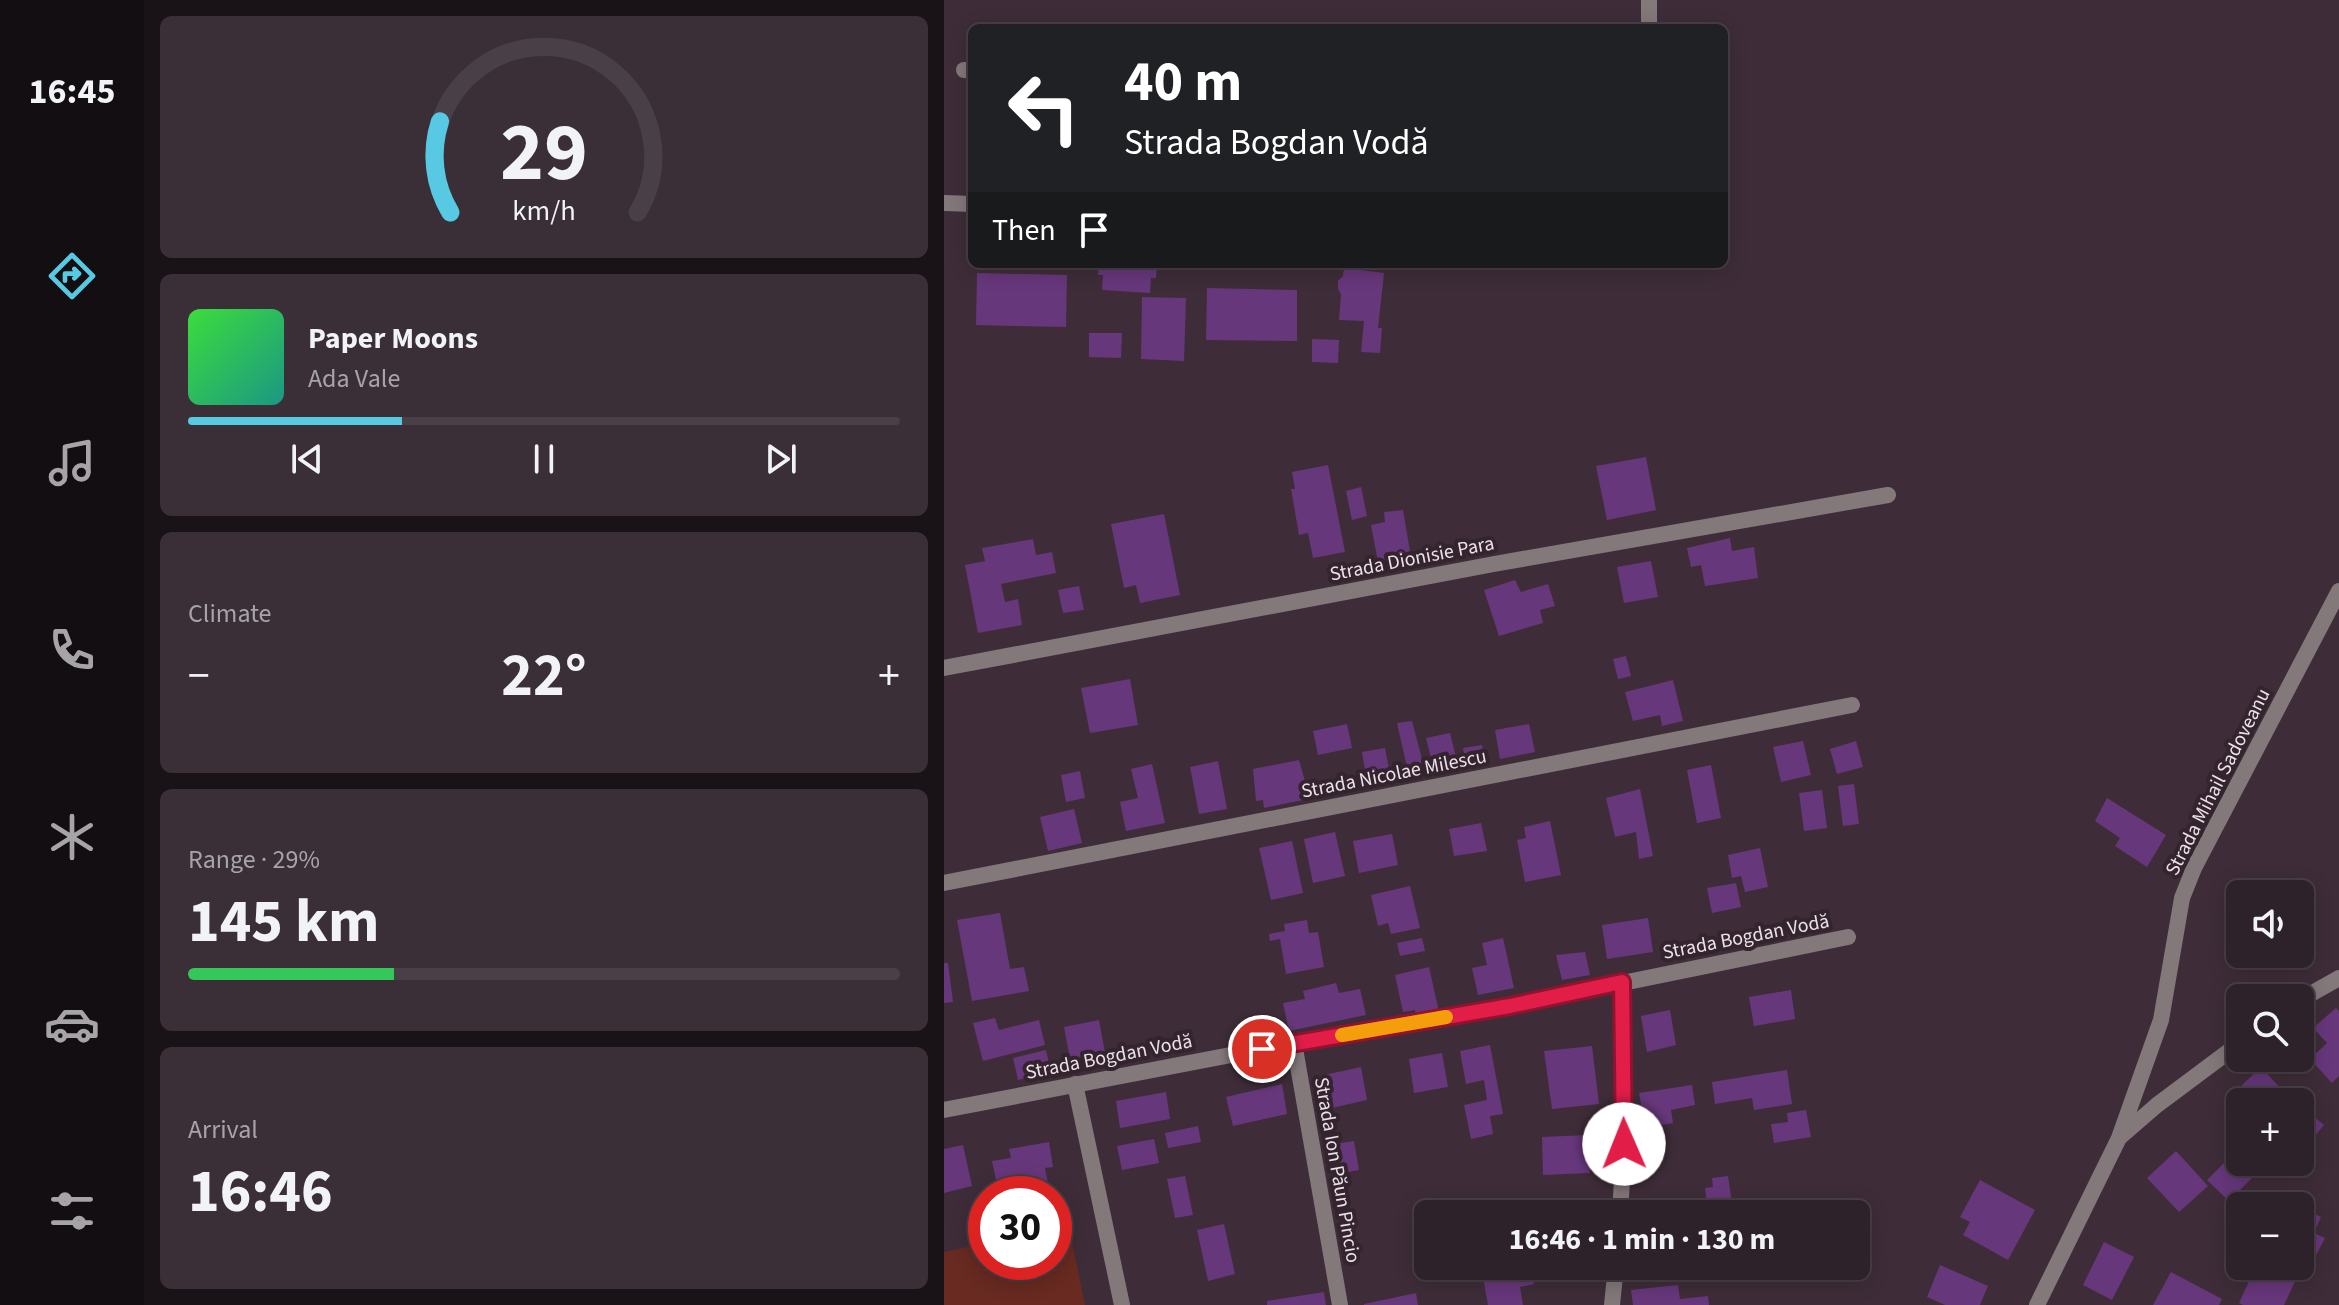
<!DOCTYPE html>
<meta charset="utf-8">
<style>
:root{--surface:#2e222a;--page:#3a2f36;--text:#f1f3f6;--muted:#a7a4a8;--line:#493f47;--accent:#57c9e2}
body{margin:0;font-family:"Source Sans 3",sans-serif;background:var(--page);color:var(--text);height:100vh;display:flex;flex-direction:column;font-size:30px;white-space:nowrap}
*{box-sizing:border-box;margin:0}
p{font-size:26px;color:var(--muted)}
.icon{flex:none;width:44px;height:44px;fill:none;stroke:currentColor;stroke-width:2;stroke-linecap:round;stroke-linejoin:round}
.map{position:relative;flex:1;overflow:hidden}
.details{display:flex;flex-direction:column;gap:16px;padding:16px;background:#191317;width:800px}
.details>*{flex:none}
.guide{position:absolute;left:24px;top:24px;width:760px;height:244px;border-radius:12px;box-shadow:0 4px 20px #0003,0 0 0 2px var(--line);background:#202124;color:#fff;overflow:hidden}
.fabs{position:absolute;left:1282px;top:880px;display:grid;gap:16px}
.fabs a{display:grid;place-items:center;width:88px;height:88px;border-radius:12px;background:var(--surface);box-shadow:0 4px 20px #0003,0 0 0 2px var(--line);font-size:40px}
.speed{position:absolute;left:24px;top:1176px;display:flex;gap:16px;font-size:40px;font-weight:700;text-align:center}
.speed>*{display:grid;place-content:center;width:104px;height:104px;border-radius:50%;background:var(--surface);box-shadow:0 4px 20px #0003,0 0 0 2px var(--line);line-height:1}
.speed .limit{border:12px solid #d22;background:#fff;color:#111}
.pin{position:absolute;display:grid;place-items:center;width:68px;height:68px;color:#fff;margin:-34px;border:4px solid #fff;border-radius:50%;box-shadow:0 2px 8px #0007}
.me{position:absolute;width:88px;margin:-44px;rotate:359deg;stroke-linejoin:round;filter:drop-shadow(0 0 6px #0008)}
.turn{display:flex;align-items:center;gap:28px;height:168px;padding:0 24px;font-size:36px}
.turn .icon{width:104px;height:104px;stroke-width:2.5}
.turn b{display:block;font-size:56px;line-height:68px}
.then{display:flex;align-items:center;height:76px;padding:0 24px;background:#0003;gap:16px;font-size:30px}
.big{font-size:60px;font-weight:700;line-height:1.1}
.details .card{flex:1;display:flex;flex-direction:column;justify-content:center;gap:12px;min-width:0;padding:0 28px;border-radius:12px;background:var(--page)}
.details .dial{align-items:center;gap:0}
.dial svg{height:208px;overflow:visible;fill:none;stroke:var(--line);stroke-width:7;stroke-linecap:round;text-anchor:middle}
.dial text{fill:var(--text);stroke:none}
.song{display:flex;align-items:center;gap:24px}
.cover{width:96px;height:96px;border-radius:12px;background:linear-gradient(135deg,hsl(120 70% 55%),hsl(170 70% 35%))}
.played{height:8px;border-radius:4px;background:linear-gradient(90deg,var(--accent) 30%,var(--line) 30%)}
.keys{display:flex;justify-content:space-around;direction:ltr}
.heat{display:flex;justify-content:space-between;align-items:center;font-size:44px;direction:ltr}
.charge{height:12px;border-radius:6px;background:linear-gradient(90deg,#34c759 29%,var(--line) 0)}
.trip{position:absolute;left:470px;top:1200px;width:456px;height:80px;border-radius:12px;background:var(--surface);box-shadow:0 4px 20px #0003,0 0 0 2px var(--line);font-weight:700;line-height:80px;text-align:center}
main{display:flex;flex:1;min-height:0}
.menu{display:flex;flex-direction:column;width:144px;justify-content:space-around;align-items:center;background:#120e11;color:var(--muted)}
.menu .icon{width:56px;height:56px}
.menu .active{color:var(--accent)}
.menu b{font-size:36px;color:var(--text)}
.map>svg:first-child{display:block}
</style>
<main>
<nav class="menu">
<b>16:45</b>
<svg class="icon active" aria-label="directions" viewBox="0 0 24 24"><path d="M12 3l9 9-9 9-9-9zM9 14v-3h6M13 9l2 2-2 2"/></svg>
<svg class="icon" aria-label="music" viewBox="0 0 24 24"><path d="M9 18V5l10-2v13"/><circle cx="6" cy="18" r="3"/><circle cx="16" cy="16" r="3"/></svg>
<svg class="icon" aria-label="phone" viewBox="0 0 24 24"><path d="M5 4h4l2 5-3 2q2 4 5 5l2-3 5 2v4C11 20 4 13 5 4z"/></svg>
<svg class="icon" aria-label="climate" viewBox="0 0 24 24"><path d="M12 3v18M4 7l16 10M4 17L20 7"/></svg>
<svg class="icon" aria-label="car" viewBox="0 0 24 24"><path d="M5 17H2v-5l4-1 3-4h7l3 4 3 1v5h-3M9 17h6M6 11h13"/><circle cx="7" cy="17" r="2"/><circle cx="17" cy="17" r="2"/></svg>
<svg class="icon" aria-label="filters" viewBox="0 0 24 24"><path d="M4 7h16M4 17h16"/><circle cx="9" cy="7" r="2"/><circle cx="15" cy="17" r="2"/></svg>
</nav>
<section class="details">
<div class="card dial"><svg viewBox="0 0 100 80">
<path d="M14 69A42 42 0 1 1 86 69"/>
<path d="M14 69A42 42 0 0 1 10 34" stroke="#57c9e2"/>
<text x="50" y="56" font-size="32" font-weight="700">29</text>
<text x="50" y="72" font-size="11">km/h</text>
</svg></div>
<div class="card">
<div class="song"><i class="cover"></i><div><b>Paper Moons</b><p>Ada Vale</p></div></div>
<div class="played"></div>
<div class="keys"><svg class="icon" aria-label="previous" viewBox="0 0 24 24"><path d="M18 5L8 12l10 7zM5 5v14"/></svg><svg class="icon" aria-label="pause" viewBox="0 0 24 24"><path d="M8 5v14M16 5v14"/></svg><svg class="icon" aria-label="next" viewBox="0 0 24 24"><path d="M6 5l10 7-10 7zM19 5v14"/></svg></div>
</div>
<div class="card"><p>Climate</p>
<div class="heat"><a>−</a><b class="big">22°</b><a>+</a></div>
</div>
<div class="card"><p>Range · 29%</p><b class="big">145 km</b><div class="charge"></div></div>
<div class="card"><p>Arrival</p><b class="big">16:46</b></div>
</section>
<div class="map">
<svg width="1395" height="1305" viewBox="0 0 1395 1305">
<rect width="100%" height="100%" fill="#3e2d38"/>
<polygon fill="#682a21" points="125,1227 141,1305 0,1305 0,1252 42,1243 42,1262 110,1262 110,1230"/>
<g fill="#67377b">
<polygon points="155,264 213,264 212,278 207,278 206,293 158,290 159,275 154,275"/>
<polygon points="400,268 440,273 434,328 438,328 436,353 417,352 420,321 395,320 397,294 394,289 394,281 399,276"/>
<polygon points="33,273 123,275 122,327 32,325"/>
<polygon points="263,288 353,290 353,341 262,340"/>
<polygon points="198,297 242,298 240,361 197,359"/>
<polygon points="145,333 178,333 177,358 145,357"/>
<polygon points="368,339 395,340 394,363 368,362"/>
<polygon points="702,457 712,510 663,520 652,466"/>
<polygon points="384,465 401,552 369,558 364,533 355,535 347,489 351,489 348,472"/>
<polygon points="417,487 423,516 408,520 402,491"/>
<polygon points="459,510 468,563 457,564 455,558 434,562 427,525 441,522 440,512"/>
<polygon points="220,514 236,595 196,603 192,585 180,588 167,524"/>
<polygon points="786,538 788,551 810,547 814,578 761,586 757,565 747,567 743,548"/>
<polygon points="89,539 92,555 108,552 112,573 57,584 61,602 74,599 78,625 34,633 21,565 41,561 38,548"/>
<polygon points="707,561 714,597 680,603 673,567"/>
<polygon points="571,580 577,592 604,584 611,606 596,610 599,623 555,636 540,590"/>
<polygon points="135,586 140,610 119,613 114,590"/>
<polygon points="682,656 687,676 674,679 669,659"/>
<polygon points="186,679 194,725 146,733 137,688"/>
<polygon points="729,680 739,721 718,726 716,715 689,721 681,692"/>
<polygon points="468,721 479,763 463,767 453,723"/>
<polygon points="403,724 408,748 374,755 369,731"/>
<polygon points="585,724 591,752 556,759 551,730"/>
<polygon points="506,733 514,765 490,770 482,738"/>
<polygon points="859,741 867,775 837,782 829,747"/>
<polygon points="912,741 919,767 893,774 886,749"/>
<polygon points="538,745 540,756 521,760 519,748"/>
<polygon points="441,748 447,779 423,783 418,752"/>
<polygon points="355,760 364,792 357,793 359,800 320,808 319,800 312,801 309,769"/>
<polygon points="274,761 283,809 255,814 246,767"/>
<polygon points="208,764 221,823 182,831 176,802 194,798 187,769"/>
<polygon points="767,765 777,818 753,823 743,770"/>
<polygon points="136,771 141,798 122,802 117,775"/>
<polygon points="910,784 915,824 899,826 894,786"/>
<polygon points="696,789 709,856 695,859 692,832 671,837 662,798"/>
<polygon points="878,790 883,828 860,831 855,793"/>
<polygon points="1163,798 1222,835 1203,867 1171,846 1176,838 1151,821"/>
<polygon points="130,809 138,843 104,851 96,817"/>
<polygon points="606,821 617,875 581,882 573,840 582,838 580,827"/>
<polygon points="537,823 543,851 510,856 505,829"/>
<polygon points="391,832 401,876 369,883 360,839"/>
<polygon points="448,834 454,865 415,873 409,841"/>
<polygon points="348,841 359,893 327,900 315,848"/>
<polygon points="816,848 824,887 801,892 797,876 788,878 784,855"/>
<polygon points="792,883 797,907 768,913 763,888"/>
<polygon points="466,886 476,928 447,934 444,923 434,926 427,895"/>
<polygon points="56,913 66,969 80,967 85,991 28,1001 13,920"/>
<polygon points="704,918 709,952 663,959 658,925"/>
<polygon points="363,920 365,933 374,932 380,967 342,974 336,939 326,941 325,934 341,931 340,924"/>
<polygon points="478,938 481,951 456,956 453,943"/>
<polygon points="559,938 570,988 534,995 528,968 543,965 538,943"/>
<polygon points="641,952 646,975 618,980 612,955"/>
<polygon points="0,963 4,963 9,1002 0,1003"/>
<polygon points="485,967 495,1012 472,1016 471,1010 459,1012 451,975"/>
<polygon points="392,983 395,993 416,989 422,1015 345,1031 339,1003 361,999 359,991"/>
<polygon points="847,990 851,1019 810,1026 805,997"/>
<polygon points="1392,1008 1395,1011 1395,1076 1388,1083 1366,1059 1383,1043 1369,1028"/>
<polygon points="726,1010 732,1045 703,1052 697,1016"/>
<polygon points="51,1018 55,1030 95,1020 101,1045 39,1061 29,1023"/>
<polygon points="155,1020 161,1053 126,1059 120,1027"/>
<polygon points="546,1045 559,1114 546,1116 549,1134 527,1139 520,1105 543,1100 540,1080 522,1084 516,1051"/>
<polygon points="648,1046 655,1104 608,1109 600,1051"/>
<polygon points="102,1050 107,1072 74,1080 69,1058"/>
<polygon points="498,1053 504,1087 470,1093 465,1059"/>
<polygon points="417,1067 423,1100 379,1110 371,1077"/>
<polygon points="1317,1067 1339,1091 1327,1102 1314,1102 1298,1085"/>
<polygon points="843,1070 848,1104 810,1110 808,1098 771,1104 768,1082"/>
<polygon points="338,1084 343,1114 289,1126 282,1097"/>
<polygon points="748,1085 751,1105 727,1110 729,1123 701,1128 695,1093"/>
<polygon points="222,1092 226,1119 176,1128 172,1101"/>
<polygon points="1356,1105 1380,1125 1365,1143 1356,1135"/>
<polygon points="862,1110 867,1137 830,1143 827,1124 844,1122 843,1113"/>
<polygon points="254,1126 257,1142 224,1148 221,1133"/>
<polygon points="644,1135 646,1173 599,1175 598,1137"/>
<polygon points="210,1139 215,1163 178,1170 173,1146"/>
<polygon points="410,1141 415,1170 388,1175 384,1145"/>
<polygon points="105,1142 109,1167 101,1168 104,1184 55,1194 48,1161 67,1158 65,1149"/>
<polygon points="19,1145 28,1186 0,1193 0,1149"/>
<polygon points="1296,1147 1296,1162 1313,1162 1319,1167 1285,1201 1263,1180"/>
<polygon points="1232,1151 1264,1186 1235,1212 1203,1178"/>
<polygon points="241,1176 249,1215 231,1218 223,1179"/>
<polygon points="784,1176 788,1203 763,1206 761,1188 769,1187 768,1178"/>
<polygon points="1036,1180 1091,1210 1064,1260 1019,1235 1026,1222 1016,1217"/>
<polygon points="1337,1198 1354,1206 1333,1206"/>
<polygon points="1356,1207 1377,1217 1370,1233 1381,1238 1368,1263 1356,1257"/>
<polygon points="564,1208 565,1214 534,1214 534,1212"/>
<polygon points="280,1224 291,1274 264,1281 253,1230"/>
<polygon points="1160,1242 1190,1257 1168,1300 1139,1285"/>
<polygon points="996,1265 1044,1286 1036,1305 1001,1305 983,1297"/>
<polygon points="537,1266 587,1266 590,1284 576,1287 579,1305 544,1305"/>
<polygon points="718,1266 737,1266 737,1268 719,1270"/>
<polygon points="1312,1266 1341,1266 1355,1273 1340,1305 1299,1305 1295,1303"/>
<polygon points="1227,1272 1278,1299 1275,1305 1209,1305"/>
<polygon points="734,1285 736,1299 764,1296 765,1305 689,1305 687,1290"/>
<polygon points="380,1292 382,1305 323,1305 323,1301"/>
<polygon points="472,1293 474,1305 420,1305 420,1304"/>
</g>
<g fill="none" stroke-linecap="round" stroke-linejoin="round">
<g stroke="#83787a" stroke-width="16">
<polyline points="705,0 705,28"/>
<polyline points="20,70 28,70"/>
<polyline points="0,203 28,204"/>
<polyline points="0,668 550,564 944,495"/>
<polyline points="0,883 908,705"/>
<polyline points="1356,1000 1395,978"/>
<polyline points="350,1043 396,1305"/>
<polyline points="131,1084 178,1305"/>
<polyline points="0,1110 350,1043 566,1006 904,937"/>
<polyline points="1176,1137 1213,1105 1296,1043"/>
<polyline points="676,1214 680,1144 678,982"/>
<polyline points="668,1305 672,1266"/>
<polyline points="1093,1305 1175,1138 1217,1020 1238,898 1250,868 1395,591"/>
</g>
</g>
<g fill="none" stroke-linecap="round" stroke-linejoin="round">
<g stroke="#92132f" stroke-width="20">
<polyline id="route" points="318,1049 566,1006 678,982 680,1144"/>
</g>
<use href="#route" stroke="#e11d48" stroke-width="14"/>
<polyline stroke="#f59e0b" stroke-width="14" points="398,1035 502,1017"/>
</g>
<g text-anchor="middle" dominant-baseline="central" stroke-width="8" stroke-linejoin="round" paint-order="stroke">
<g font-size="20" fill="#ece1e8" stroke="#33242e">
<text transform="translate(468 559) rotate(-11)">Strada Dionisie Para</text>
<text transform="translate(450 774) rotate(-11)">Strada Nicolae Milescu</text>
<text transform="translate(1274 782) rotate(-63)">Strada Mihail Sadoveanu</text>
<text transform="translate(802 937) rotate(-11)">Strada Bogdan Vodă</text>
<text transform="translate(165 1057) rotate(-11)">Strada Bogdan Vodă</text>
<text transform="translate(393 1170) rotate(80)">Strada Ion Păun Pincio</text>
</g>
</g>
</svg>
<div class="fabs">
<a><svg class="icon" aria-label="sound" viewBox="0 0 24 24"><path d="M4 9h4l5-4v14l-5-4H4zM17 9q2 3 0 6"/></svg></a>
<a><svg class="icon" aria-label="search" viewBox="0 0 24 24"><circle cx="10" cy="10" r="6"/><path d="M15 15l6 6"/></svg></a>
<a>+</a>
<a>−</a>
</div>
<div class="speed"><div class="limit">30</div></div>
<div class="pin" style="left:318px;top:1049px;background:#d93025"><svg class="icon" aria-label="arrive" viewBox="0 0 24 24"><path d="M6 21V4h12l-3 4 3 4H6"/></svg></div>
<svg class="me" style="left:680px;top:1144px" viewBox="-20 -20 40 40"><circle r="19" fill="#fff"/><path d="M0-13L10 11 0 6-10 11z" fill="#e11d48"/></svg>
<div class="trip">16:46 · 1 min · 130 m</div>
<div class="guide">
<div class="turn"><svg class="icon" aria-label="left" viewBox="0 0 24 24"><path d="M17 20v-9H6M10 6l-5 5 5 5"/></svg><div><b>40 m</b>Strada Bogdan Vodă</div></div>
<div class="then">Then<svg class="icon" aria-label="arrive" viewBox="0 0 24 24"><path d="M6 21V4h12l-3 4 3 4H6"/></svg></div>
</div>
</div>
</main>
